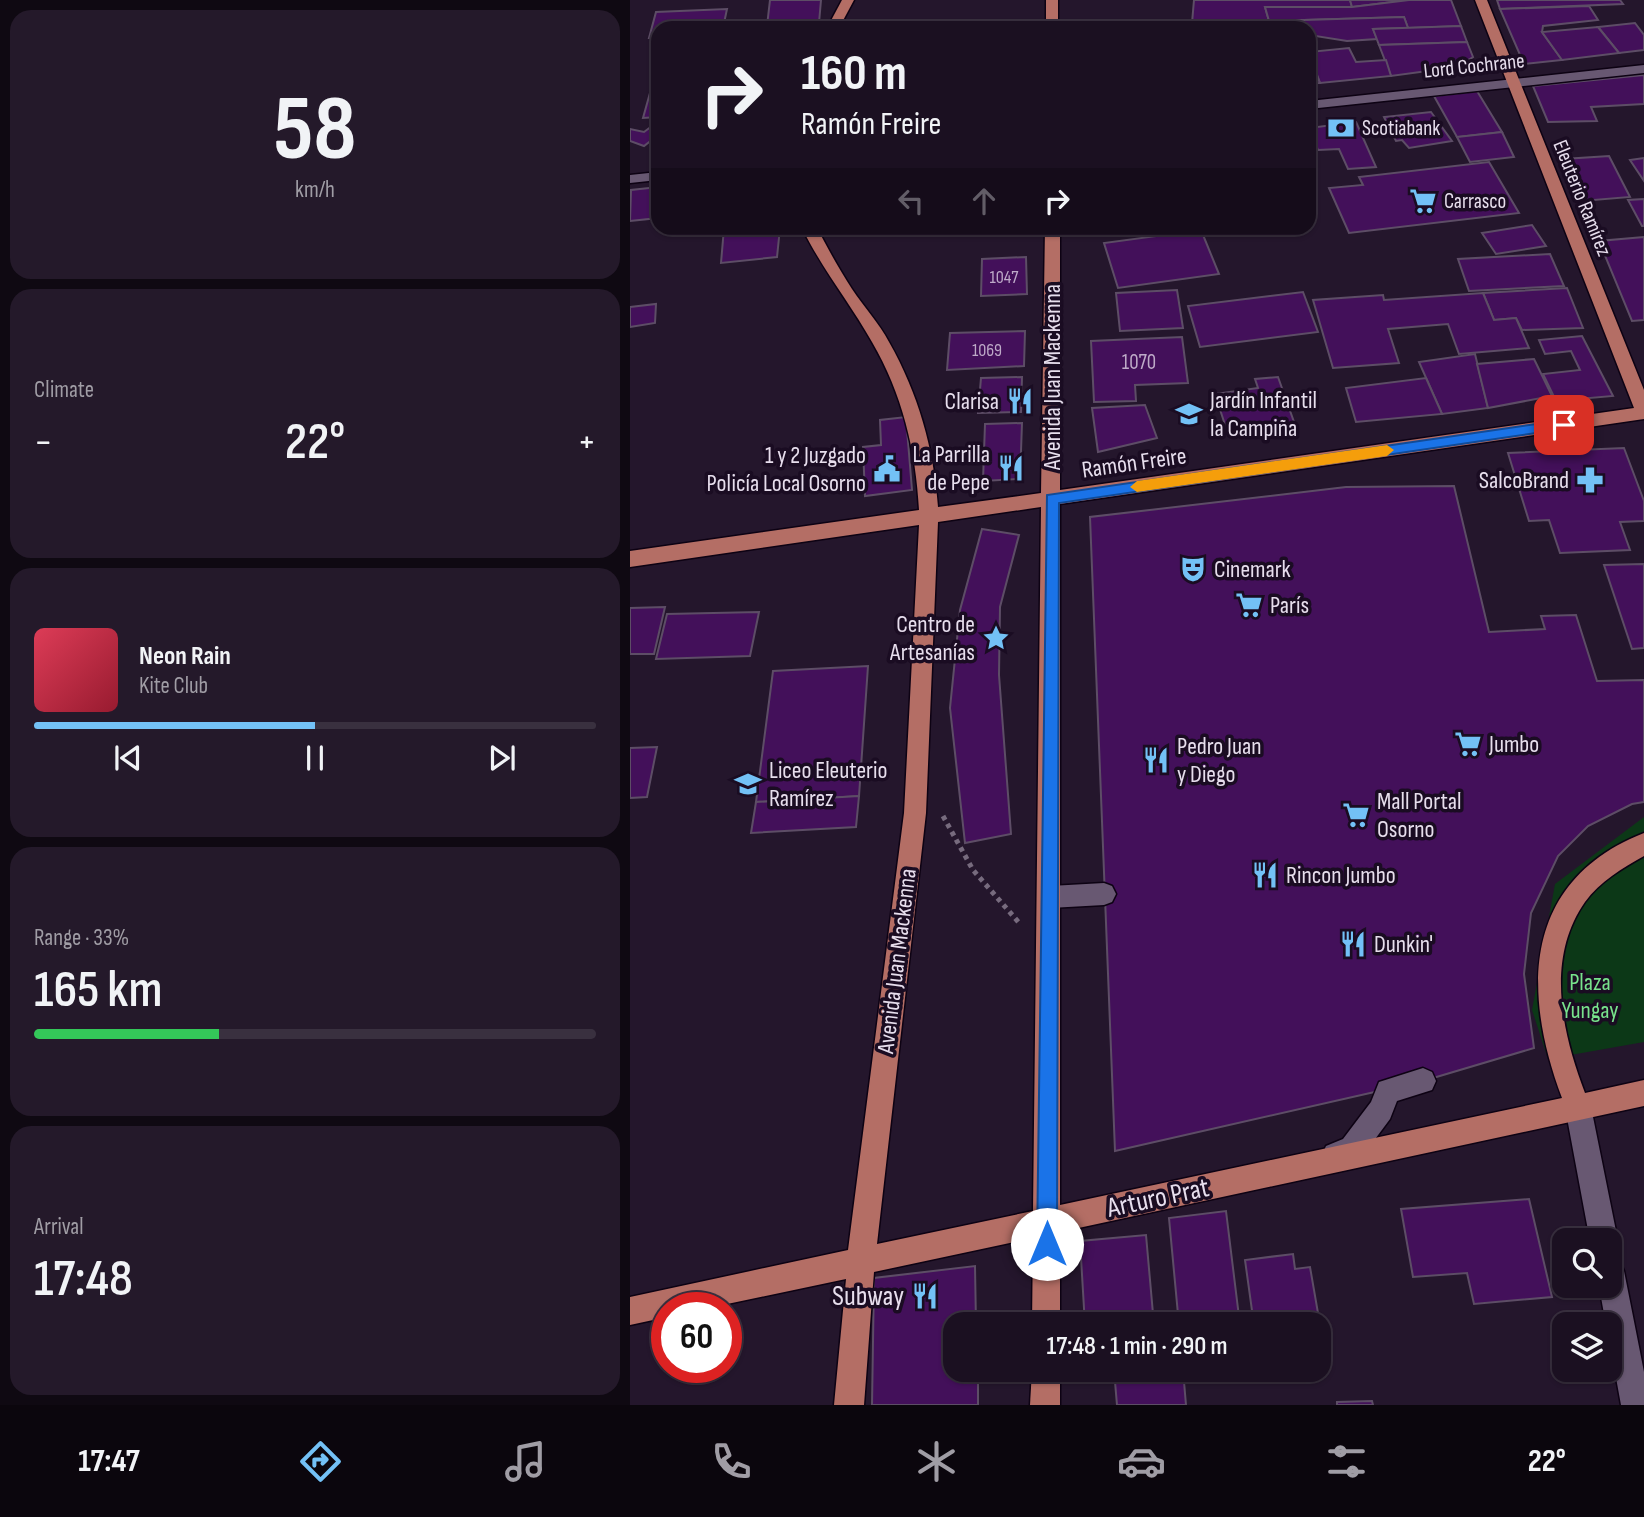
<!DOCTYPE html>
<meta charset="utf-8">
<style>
:root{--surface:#1b1021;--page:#24192a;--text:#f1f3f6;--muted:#a09da5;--line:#39303f;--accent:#73c1f6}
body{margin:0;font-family:"Sofia Sans Condensed",sans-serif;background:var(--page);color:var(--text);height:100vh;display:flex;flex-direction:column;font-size:26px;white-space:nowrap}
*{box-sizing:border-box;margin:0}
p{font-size:23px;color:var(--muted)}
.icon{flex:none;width:38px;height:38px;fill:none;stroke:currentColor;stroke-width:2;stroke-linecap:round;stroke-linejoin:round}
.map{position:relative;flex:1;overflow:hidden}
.details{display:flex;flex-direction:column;gap:10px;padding:10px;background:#0f0912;width:630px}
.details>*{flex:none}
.hud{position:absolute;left:21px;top:21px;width:665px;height:214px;border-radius:21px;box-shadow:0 2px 5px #0004,0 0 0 2px var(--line);background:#1b1021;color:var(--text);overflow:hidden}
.buttons{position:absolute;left:922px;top:1228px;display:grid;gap:14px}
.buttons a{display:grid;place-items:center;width:70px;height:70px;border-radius:14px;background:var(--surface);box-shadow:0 2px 5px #0004,0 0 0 2px var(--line);font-size:35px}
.speed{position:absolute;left:21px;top:1292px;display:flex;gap:14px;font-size:35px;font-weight:700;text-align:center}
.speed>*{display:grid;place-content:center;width:91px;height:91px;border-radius:50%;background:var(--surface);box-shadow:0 2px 5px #0004,0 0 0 2px var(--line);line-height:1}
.speed .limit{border:10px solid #d22;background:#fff;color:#111}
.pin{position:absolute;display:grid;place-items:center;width:60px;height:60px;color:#fff;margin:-30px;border-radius:14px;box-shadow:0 4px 10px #0006}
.me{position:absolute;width:77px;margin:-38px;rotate:0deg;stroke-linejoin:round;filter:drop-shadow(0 0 5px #0008)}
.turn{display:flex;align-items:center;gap:24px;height:147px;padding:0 35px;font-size:32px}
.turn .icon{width:91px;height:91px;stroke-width:2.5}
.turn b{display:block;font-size:49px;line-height:60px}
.lanes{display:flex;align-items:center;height:66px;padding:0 35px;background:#0003;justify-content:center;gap:35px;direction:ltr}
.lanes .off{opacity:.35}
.big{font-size:52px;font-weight:600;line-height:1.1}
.details .widget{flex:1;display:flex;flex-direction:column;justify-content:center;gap:10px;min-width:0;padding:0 24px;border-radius:21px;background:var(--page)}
.details .dial{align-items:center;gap:0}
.dial b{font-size:91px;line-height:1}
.song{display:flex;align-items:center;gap:21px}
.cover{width:84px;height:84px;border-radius:10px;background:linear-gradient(135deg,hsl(350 70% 55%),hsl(350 70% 35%))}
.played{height:7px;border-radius:4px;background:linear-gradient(90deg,var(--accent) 50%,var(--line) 50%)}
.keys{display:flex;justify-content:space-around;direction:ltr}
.heat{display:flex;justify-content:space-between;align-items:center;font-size:38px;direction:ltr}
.charge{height:10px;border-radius:5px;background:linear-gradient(90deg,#34c759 33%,var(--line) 0)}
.trip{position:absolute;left:313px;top:1312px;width:388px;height:70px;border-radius:21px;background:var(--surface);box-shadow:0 2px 5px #0004,0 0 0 2px var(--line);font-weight:600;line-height:70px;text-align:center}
.menu{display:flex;height:112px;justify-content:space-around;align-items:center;background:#0b060d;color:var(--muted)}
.menu .icon{width:49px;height:49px}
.menu .active{color:var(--accent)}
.menu b{font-size:32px;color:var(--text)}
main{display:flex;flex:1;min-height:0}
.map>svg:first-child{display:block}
</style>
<main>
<section class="details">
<div class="widget dial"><b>58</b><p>km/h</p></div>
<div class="widget"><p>Climate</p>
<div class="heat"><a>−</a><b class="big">22°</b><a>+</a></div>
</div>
<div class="widget">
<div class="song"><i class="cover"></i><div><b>Neon Rain</b><p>Kite Club</p></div></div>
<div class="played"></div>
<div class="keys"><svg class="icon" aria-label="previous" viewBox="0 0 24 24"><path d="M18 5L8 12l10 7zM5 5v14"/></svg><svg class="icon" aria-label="pause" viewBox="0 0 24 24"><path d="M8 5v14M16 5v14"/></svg><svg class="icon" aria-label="next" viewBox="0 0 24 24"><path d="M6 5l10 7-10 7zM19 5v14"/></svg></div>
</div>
<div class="widget"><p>Range · 33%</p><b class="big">165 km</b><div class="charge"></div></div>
<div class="widget"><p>Arrival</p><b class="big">17:48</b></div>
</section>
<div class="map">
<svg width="1014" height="1405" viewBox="0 0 1014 1405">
<rect width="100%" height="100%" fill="#24162c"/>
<polygon fill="#0c3817" points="1014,817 1014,1042 918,1059 902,1010 925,884"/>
<g fill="#43105a" stroke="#5d4d66" stroke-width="2">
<polygon points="140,0 191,0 189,23 137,26"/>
<polygon points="564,0 720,0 722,7 635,7 639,21 562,23"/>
<polygon points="720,0 779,0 722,7"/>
<polygon points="779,0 821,0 831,26 778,28 774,17 639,21 635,7 722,7"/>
<polygon points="867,0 990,0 993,4 870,9"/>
<polygon points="959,6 968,20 913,26 912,32 932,60 894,64 870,9"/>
<polygon points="97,9 93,28 28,28 28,38 19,38 26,12"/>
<polygon points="774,17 778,28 743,29 747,39 717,41 679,35 679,28 646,28 639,21"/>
<polygon points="607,22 609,28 563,28 562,23"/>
<polygon points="1005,23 1014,35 1014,50 989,53 968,27"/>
<polygon points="831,26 837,42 749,45 743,29"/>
<polygon points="968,27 989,53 932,60 912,32"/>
<polygon points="837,42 843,57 827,67 761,76 749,45"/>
<polygon points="719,48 726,62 756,60 761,76 690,83 679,52"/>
<polygon points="679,57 681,62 690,83 679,84"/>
<polygon points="1014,75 1014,104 961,107 967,121 918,122 903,86"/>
<polygon points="847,91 872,132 827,137 804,96"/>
<polygon points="28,92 28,117 13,118 20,93"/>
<polygon points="801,112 822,141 779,148 772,140 766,141 754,117"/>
<polygon points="726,122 746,167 718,169 709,149 688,150 679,128"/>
<polygon points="26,123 28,123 28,135 14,146 0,141 0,129 14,132"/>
<polygon points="872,132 884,157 840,162 827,137"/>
<polygon points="979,156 1000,197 952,201 934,159"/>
<polygon points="1014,158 1014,181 1000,160"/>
<polygon points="859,162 889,213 719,233 699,188 733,185 729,177"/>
<polygon points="28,187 28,218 0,221 1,190"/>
<polygon points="1014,199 1014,226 1012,226 998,200"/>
<polygon points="902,225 916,246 866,254 852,233"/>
<polygon points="94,228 150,228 147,257 91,263"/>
<polygon points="327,228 382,228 382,231 327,235"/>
<polygon points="571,230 589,274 488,288 474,243"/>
<polygon points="1014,237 1014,320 1002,321 969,241"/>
<polygon points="920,254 934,286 839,291 828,259"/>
<polygon points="396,257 397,294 351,296 352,259"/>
<polygon points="937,288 953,328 892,330 886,318 864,320 853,293"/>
<polygon points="547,290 553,328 490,331 486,293"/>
<polygon points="673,292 688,332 570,347 558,306"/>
<polygon points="853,293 864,320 886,318 899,348 829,354 818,324 758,329 769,363 703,368 683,300 753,295 754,300"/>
<polygon points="26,304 25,323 0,327 0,307"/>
<polygon points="395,331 394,366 317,370 320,333"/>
<polygon points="952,336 983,396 926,401 913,374 950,370 941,351 915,354 909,340"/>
<polygon points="552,337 558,383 505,385 506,401 464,402 461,341"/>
<polygon points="845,354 858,408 812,414 789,362"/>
<polygon points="904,359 922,396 858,408 847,364"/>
<polygon points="392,377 391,412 348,413 351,378"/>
<polygon points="648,377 664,422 597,431 585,394 628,388 625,379"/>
<polygon points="796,378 812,414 726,422 716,388"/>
<polygon points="515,405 527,438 468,452 462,408"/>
<polygon points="276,417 282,490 235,496 233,447 251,445 250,420"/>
<polygon points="392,423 390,479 353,481 355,424"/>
<polygon points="994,448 1014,501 1014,521 990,522 1000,550 930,553 919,520 899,521 878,453"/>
<polygon points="824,486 859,632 915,629 911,616 946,615 967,681 1014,680 1014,802 1002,804 958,826 928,856 901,913 894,974 904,1048 793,1081 485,1151 460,517 716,487"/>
<polygon points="352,529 389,535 370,607 369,675 381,834 335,843 320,708 330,610"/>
<polygon points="1014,564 1014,648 1002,649 974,565"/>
<polygon points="35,607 24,654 0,654 0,608"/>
<polygon points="129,612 120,656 26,659 37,614"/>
<polygon points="238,666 229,796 126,802 143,671"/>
<polygon points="27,747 17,797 0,798 0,748"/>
<polygon points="229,796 226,827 121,833 126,802"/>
<polygon points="899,1199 922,1297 844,1304 837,1273 783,1277 771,1209"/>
<polygon points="596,1211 610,1325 549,1325 539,1218"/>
<polygon points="516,1235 524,1325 455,1325 450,1241"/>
<polygon points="663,1254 665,1269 680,1267 688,1313 670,1315 671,1325 624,1325 615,1260"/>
<polygon points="345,1266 346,1325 326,1325 326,1370 348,1370 348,1405 242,1405 244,1278"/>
<polygon points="484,1370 553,1370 556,1405 487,1405"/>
<polygon points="742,1401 743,1405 707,1405 707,1402"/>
</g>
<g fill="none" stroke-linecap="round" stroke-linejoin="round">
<g stroke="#0d0213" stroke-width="3">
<g id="minor">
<polygon points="1014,65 1014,73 679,109 679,101"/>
<polygon points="28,172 28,180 0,183 0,175"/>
<polygon points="474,883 482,886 486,894 482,902 474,905 420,908 412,905 408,897 412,889 420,886"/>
<polygon points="793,1068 802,1072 806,1081 802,1090 767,1101 760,1119 731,1158 705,1168 696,1164 692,1155 696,1146 713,1139 741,1102 749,1082"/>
<polygon points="948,1094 957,1098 961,1107 988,1241 984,1251 980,1252 980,1241 960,1241 935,1107 939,1098"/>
<polygon points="980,1257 990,1261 994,1271 1014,1372 1014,1405 991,1405 980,1345 980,1325 976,1325 969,1286 980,1286"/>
</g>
</g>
<g stroke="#0d0213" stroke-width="3">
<g id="major">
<polygon points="212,0 224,0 209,28 197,28"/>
<rect x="416" y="0" width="12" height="28"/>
<path d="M 845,0 L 857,0 L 1014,390 L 1014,419 L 430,504 L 430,1205 L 932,1098 C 892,992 892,881 1014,833 L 1014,856 C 993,868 970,881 955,902 C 915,959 932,1033 955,1093 L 1014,1080 L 1014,1106 L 430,1232 L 430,1325 L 402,1325 L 403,1238 L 244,1272 L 234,1405 L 204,1405 L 216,1279 L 83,1307 L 37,1307 L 37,1317 L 0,1325 L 0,1297 L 218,1250 L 274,813 L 289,525 L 0,567 L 0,551 L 289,510 C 286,451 272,393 242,342 C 220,303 192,269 172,228 L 187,228 C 198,249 209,269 222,289 C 234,307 249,323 259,342 C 288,393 304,449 308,507 L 411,493 L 415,228 L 430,228 L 430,490 L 1004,408 ZM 411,507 L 403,1211 L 247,1244 L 296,813 L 308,522 Z"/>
<polygon points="402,1370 430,1370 430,1405 400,1405"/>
</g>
</g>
<polyline stroke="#776b7e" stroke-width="5" stroke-dasharray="4.5 4.5" stroke-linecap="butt" points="313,816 343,870 391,925"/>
<use href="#minor" fill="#685872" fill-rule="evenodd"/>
<use href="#major" fill="#b46e65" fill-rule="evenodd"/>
</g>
<polygon fill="#1a73e8" stroke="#114b97" stroke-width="2" points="934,420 941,425 934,429 429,503 427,1244 424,1251 417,1254 410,1251 407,1244 417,495"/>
<polygon fill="#f59e0b" points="757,445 764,450 757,456 507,492 500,487 507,481"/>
<defs>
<g id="bank-bare" transform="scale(2.1)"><path d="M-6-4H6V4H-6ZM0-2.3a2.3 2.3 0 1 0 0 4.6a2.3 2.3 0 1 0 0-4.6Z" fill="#73c1f6" stroke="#1a0c22" stroke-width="2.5" paint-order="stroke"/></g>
<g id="supermarket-bare" transform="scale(2.1)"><path d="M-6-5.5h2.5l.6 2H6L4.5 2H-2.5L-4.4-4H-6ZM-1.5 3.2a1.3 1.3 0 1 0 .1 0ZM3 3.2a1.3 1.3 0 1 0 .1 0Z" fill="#73c1f6" stroke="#1a0c22" stroke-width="2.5" paint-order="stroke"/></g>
<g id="restaurant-bare" transform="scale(2.1)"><path d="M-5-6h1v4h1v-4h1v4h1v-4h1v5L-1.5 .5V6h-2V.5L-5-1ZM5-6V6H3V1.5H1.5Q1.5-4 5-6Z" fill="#73c1f6" stroke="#1a0c22" stroke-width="2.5" paint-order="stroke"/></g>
<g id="school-bare" transform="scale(2.1)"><path d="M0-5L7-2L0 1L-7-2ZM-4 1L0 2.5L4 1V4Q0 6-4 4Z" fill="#73c1f6" stroke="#1a0c22" stroke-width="2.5" paint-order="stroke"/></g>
<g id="civic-bare" transform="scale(2.1)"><path d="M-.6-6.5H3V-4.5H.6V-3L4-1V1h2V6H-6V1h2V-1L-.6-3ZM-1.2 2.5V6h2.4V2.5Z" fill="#73c1f6" stroke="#1a0c22" stroke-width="2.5" paint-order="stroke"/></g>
<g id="pharmacy-bare" transform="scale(2.1)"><path d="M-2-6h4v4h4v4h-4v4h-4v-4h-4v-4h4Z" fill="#73c1f6" stroke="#1a0c22" stroke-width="2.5" paint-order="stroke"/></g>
<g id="theatre-bare" transform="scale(2.1)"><path d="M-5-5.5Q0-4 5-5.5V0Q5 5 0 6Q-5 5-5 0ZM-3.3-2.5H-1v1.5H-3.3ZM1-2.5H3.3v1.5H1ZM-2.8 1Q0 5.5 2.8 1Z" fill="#73c1f6" stroke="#1a0c22" stroke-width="2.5" paint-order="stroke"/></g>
<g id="sight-bare" transform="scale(2.1)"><path d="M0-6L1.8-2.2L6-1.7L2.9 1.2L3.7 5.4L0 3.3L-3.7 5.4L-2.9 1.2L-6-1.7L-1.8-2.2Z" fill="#73c1f6" stroke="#1a0c22" stroke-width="2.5" paint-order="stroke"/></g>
</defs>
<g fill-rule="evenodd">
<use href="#bank-bare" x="711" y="128"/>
<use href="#supermarket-bare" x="793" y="201"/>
<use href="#restaurant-bare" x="390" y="401"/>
<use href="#school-bare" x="559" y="414"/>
<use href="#restaurant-bare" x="381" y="468"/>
<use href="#civic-bare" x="257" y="469"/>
<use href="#pharmacy-bare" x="960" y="480"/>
<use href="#theatre-bare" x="563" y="569"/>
<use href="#supermarket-bare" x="619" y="605"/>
<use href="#sight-bare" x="366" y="638"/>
<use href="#supermarket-bare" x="838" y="744"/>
<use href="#restaurant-bare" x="526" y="760"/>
<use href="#school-bare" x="118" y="784"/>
<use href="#supermarket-bare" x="726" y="815"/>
<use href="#restaurant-bare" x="635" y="875"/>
<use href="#restaurant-bare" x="723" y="944"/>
<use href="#restaurant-bare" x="295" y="1296"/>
</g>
<g text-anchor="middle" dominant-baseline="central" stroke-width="7" stroke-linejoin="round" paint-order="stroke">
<g font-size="18" fill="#beaac8">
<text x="374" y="277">1047</text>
<text x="357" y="350">1069</text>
</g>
<g font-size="21" fill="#e7deed" stroke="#1a0c22">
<text transform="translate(844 66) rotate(-6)">Lord Cochrane</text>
<text transform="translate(952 198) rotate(68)">Eleuterio Ramírez</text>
</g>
<g font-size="21" fill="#e7deed" stroke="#1a0c22" text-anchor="start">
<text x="732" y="128">Scotiabank</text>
<text x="814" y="201">Carrasco</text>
</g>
<g font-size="21" fill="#beaac8">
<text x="509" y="362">1070</text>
</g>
<g font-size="24" fill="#e7deed" stroke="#1a0c22">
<text transform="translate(422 377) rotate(-90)">Avenida Juan Mackenna</text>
<text transform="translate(504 463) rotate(-8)">Ramón Freire</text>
<text transform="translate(267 961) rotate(-83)">Avenida Juan Mackenna</text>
</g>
<g font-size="24" fill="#e7deed" stroke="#1a0c22" text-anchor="start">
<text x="580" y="400">Jardín Infantil<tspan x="580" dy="28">la Campiña</tspan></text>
<text x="369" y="401" text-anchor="end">Clarisa</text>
<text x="360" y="454" text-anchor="end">La Parrilla<tspan x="360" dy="28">de Pepe</tspan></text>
<text x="236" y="455" text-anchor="end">1 y 2 Juzgado<tspan x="236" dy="28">Policía Local Osorno</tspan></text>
<text x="939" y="480" text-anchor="end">SalcoBrand</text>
<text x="584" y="569">Cinemark</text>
<text x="640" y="605">París</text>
<text x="345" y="624" text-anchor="end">Centro de<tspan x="345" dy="28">Artesanías</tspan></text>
<text x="859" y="744">Jumbo</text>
<text x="547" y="746">Pedro Juan<tspan x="547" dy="28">y Diego</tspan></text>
<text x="139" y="770">Liceo Eleuterio<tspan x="139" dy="28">Ramírez</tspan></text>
<text x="747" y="801">Mall Portal<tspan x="747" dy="28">Osorno</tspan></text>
<text x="656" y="875">Rincon Jumbo</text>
<text x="744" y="944">Dunkin'</text>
</g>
<g font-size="24" fill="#78e38c" stroke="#1a0c22">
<text x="960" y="982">Plaza<tspan x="960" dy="28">Yungay</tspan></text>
</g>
<g font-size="28" fill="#e7deed" stroke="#1a0c22">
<text transform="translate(528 1198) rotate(-12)">Arturo Prat</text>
</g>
<g font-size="28" fill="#e7deed" stroke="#1a0c22" text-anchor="end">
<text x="274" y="1296">Subway</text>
</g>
</g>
</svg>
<div class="buttons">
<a><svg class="icon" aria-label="search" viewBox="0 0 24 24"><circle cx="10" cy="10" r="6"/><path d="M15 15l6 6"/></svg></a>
<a><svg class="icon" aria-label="layers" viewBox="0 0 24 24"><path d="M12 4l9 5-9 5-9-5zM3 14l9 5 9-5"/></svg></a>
</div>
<div class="speed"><div class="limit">60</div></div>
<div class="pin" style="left:934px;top:425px;background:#d93025"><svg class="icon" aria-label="arrive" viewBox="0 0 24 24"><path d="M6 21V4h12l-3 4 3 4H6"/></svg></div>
<svg class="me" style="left:417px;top:1244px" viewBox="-20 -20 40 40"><circle r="19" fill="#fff"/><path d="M0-13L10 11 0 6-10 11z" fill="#1a73e8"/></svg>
<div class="trip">17:48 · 1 min · 290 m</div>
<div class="hud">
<div class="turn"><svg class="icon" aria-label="right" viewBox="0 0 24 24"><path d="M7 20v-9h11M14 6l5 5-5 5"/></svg><div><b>160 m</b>Ramón Freire</div></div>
<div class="lanes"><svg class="icon off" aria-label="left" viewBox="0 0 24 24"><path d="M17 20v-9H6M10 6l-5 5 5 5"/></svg><svg class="icon off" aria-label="ahead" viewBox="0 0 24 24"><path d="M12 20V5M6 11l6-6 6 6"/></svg><svg class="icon" aria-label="right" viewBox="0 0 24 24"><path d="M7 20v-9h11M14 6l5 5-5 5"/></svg></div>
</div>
</div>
</main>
<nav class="menu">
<b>17:47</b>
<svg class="icon active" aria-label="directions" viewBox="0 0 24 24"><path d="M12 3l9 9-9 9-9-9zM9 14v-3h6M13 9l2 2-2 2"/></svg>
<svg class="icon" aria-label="music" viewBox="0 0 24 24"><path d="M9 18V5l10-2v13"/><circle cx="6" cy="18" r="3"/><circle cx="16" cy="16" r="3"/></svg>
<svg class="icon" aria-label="phone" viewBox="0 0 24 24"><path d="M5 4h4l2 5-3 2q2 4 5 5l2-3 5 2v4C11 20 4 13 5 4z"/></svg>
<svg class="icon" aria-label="climate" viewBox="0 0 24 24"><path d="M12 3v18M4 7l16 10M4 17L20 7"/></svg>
<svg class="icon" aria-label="car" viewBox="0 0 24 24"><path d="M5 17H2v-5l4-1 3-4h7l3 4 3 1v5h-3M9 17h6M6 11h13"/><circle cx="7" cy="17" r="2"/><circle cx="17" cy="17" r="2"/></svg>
<svg class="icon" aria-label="filters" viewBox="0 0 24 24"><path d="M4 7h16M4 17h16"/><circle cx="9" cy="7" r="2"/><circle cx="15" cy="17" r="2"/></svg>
<b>22°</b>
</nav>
